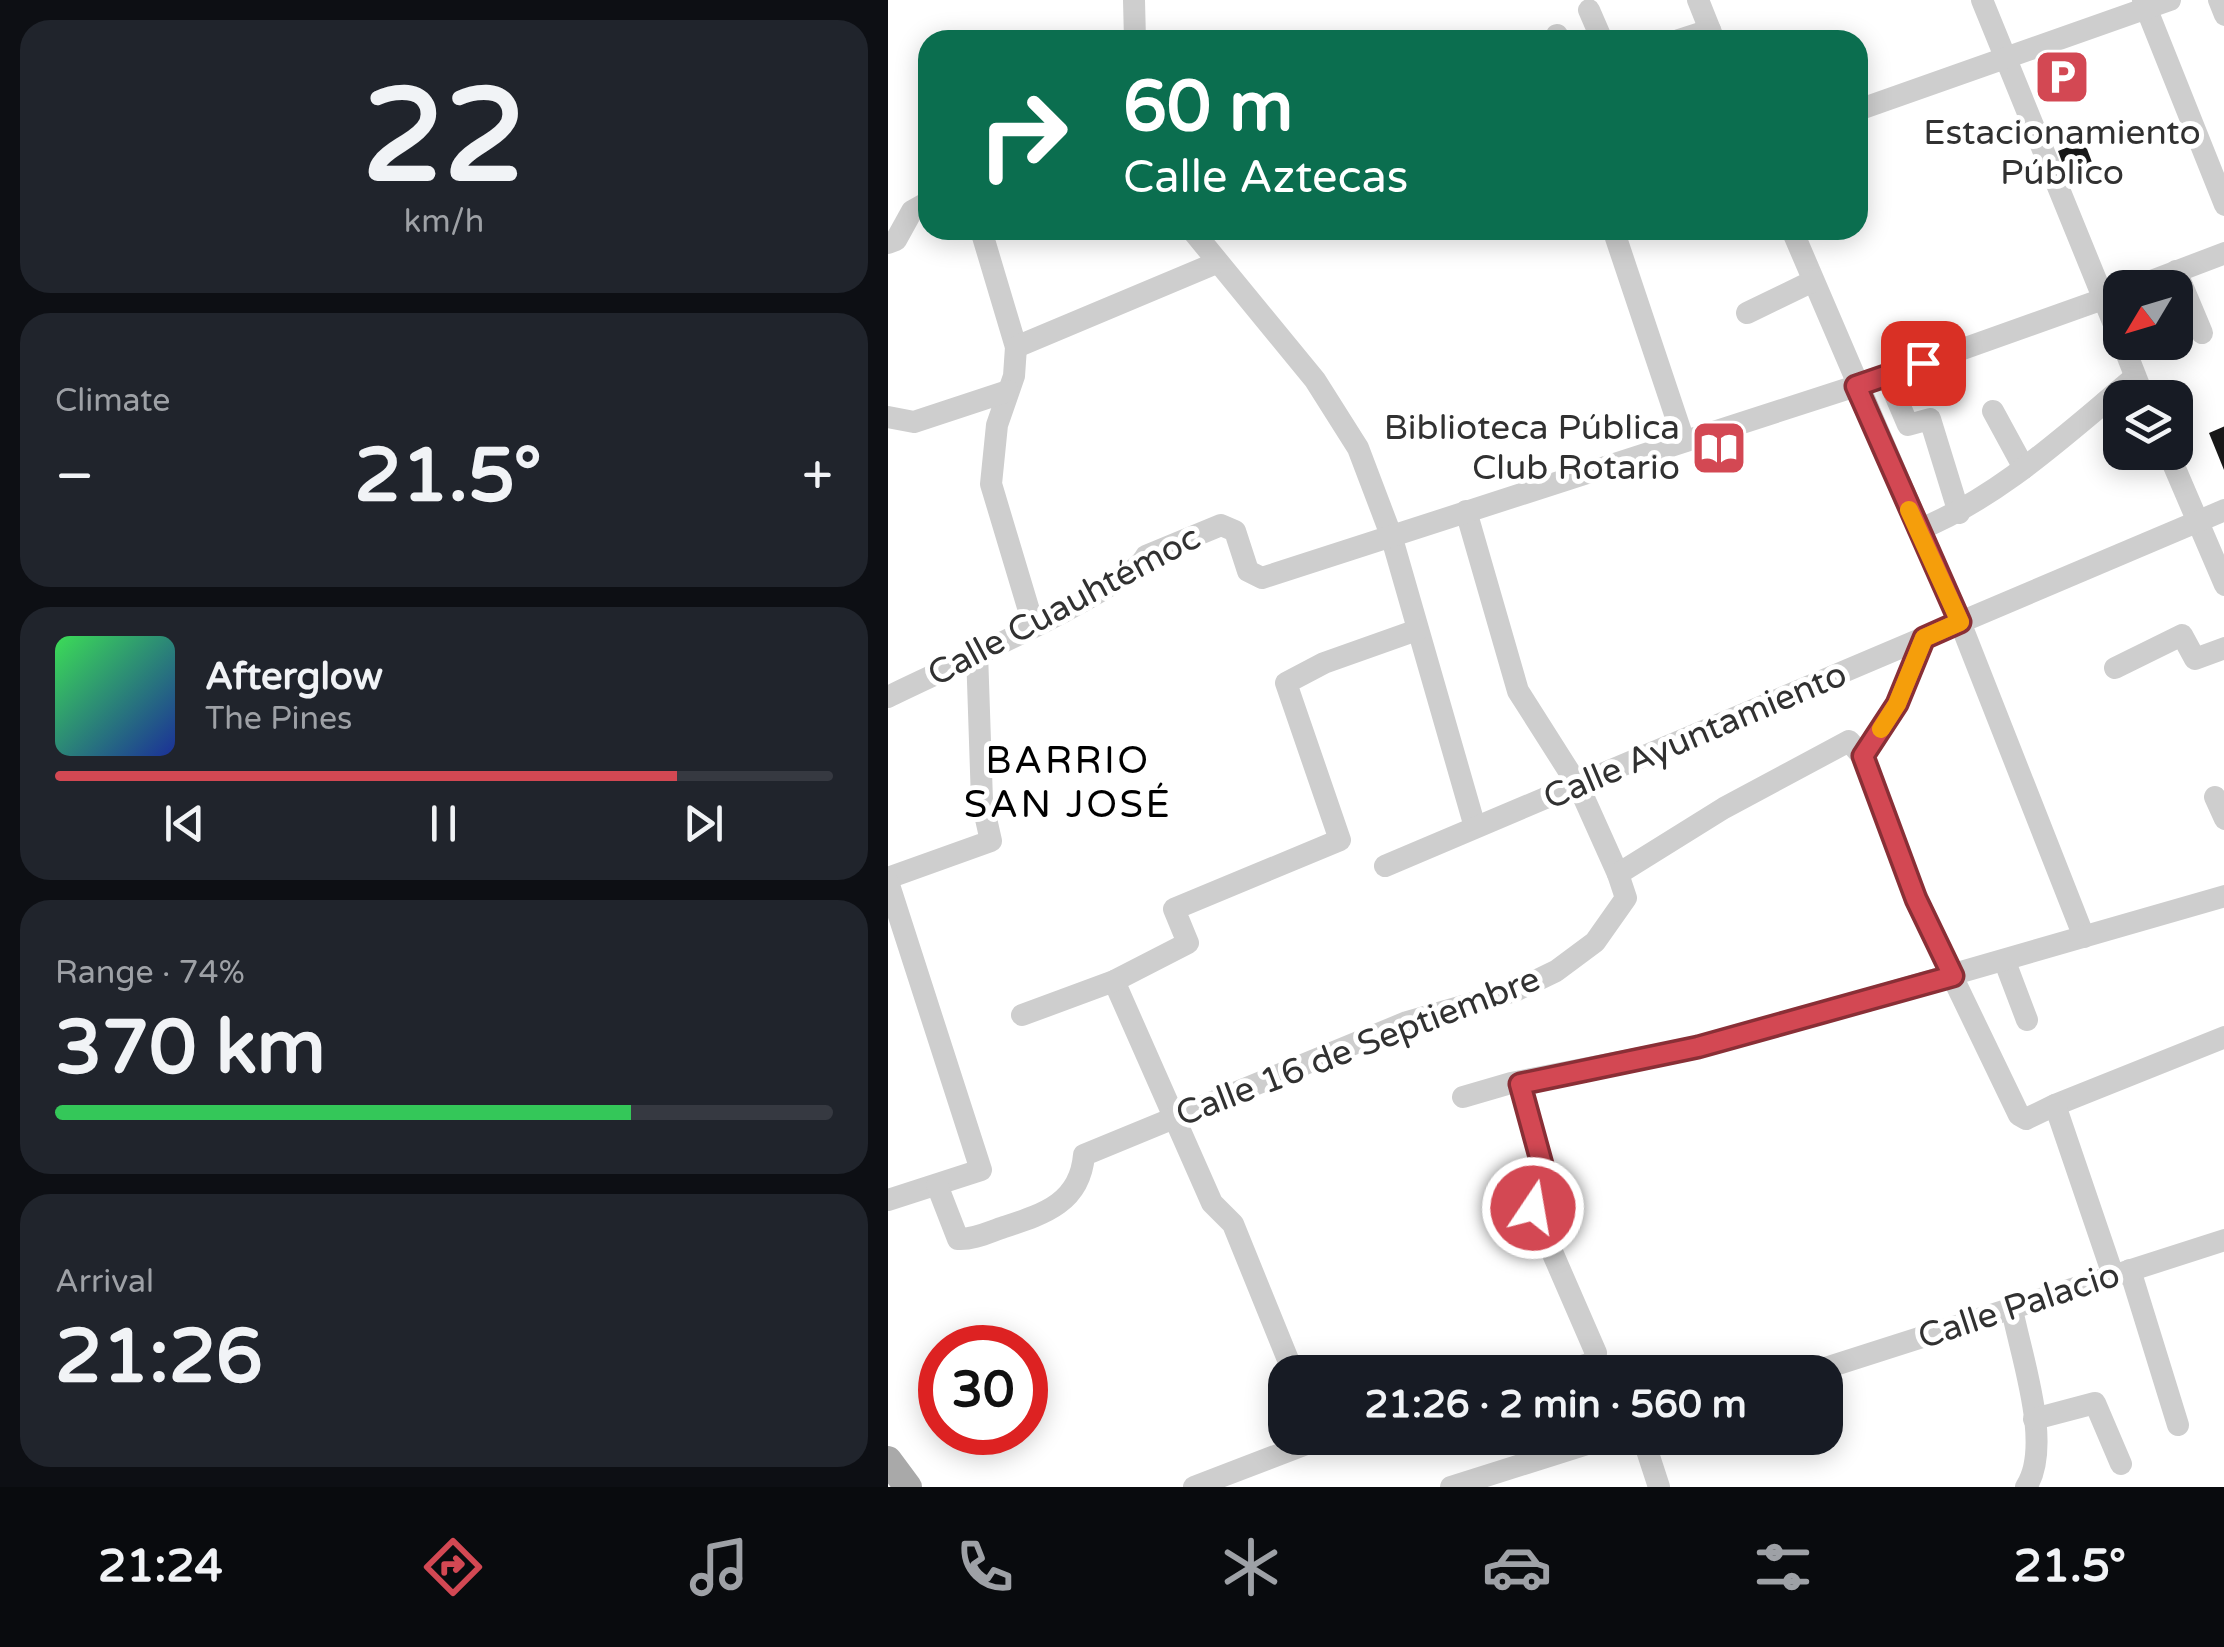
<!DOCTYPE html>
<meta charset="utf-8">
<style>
:root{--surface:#171b24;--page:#20242c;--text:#f1f3f6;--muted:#9ea1a6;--line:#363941;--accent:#d34853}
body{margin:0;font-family:"Varela Round",sans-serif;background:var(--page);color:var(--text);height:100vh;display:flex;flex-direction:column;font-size:38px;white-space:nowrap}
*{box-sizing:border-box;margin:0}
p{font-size:32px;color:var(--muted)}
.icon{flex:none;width:55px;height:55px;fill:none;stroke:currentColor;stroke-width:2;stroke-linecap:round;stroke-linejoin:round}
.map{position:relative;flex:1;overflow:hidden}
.side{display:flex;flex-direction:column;gap:20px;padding:20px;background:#0d0f14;width:888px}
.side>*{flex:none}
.banner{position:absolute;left:30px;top:30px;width:950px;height:210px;border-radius:30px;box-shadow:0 5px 25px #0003;background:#0b6e4f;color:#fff;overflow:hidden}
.needle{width:65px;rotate:232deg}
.buttons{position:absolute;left:1215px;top:270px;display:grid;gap:20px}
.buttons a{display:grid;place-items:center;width:90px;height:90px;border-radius:20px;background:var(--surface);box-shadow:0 5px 25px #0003;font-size:50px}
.speed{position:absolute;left:30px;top:1325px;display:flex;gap:20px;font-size:50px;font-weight:700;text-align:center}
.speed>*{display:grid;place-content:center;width:130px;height:130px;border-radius:50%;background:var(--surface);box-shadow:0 5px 25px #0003;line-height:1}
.speed .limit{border:15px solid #d22;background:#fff;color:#111}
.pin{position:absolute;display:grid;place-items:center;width:85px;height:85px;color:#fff;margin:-42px;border-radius:20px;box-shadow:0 5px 15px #0006}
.me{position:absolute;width:110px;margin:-55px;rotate:12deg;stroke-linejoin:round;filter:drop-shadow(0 0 8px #0008)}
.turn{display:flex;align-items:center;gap:35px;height:210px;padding:0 40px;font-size:45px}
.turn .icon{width:130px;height:130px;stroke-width:2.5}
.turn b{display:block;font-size:70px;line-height:85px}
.big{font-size:75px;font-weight:700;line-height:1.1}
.side .card{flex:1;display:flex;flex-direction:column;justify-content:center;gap:15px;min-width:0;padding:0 35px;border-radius:30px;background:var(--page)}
.side .dial{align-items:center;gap:0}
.dial b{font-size:130px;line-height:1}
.song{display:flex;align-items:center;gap:30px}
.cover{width:120px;height:120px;border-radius:15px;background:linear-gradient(135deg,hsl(130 70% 55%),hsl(230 70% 35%))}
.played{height:10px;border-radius:5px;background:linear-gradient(90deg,var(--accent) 80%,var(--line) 80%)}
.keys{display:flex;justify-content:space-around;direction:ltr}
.heat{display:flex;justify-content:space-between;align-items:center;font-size:55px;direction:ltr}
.charge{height:15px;border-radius:8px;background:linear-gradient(90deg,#34c759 74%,var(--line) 0)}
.trip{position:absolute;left:380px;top:1355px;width:575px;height:100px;border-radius:30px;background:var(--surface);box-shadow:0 5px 25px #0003;font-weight:700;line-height:100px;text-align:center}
.menu{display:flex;height:160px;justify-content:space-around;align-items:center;background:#090b0e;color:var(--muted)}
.menu .icon{width:70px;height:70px}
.menu .on{color:var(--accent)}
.menu b{font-size:45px;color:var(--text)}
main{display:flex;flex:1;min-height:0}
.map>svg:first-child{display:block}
</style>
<main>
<section class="side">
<div class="card dial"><b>22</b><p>km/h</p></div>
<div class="card"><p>Climate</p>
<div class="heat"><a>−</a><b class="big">21.5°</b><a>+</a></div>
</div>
<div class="card">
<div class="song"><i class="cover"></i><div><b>Afterglow</b><p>The Pines</p></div></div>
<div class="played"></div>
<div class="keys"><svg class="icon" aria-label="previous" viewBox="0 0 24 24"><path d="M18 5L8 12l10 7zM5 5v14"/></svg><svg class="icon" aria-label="pause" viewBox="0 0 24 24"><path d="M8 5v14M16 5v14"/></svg><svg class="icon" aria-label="next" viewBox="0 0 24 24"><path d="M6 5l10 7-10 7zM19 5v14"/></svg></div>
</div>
<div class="card"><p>Range · 74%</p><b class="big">370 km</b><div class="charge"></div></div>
<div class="card"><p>Arrival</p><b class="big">21:26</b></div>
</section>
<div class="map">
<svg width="1337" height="1487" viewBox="0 0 1337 1487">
<rect width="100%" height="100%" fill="#fff"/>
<g fill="#181818">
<polygon points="1196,141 1205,165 1190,171 1185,157 1174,162 1170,151"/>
<polygon points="1337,426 1337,470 1336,470 1321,433"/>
</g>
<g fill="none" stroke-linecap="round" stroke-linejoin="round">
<g stroke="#cecece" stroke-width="22">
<polyline points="246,0 247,40"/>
<polyline points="810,0 826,40"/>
<polyline points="1094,0 1232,339"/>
<polyline points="1255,0 1337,205"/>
<polyline points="1331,0 1337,15"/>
<polyline points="701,10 714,40"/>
<polyline points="669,35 672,40"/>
<polyline points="791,40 822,30"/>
<polyline points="970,110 1282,0"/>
<polyline points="93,230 128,347 126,376 109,425 103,484 145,624"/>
<polyline points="304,230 427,380 470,448 503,535 587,827"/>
<polyline points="904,230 1072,622 1196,937"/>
<polyline points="728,238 796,441"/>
<polyline points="0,243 8,240 24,211 40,202"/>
<polyline points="1288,271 1314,333"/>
<polyline points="1245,288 1337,253"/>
<polyline points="859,313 925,281"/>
<polyline points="1234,342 1256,398"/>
<polyline points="128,347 328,263"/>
<polyline points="999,376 1020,425 1042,419 1071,513"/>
<polyline points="1105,411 1136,468"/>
<polyline points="0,417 26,422 120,391"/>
<polyline points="1280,452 1337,585"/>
<polyline points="578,511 630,691 691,787 730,874"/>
<path d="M 1030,530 C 1112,497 1179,433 1247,377"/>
<polyline points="1227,668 1294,635 1307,659 1337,648"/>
<path d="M 0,697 C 45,674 241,589 258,556 L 333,525 L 347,531 L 360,571 L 374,578 L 999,376 L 1232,293"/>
<polyline points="975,757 1009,704 1036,638"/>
<polyline points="1327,797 1337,819"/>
<polyline points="497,866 1337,510"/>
<polyline points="0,878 103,841 94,801 89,652"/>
<polyline points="0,882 93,1170 0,1200"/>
<polyline points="1117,962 1139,1020"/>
<polyline points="226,981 324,1203 345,1224 405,1372"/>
<polyline points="134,1015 226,981 300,943 286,909 452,840 398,683 436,663 529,630"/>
<polyline points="632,1084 659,1179 659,1185 647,1194 645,1208 708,1353 704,1363 671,1372"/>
<polyline points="575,1097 623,1083 819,1045 1337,896"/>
<polyline points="1167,1105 1337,1037"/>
<path d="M 49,1185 L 70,1239 C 85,1240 101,1232 116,1227 C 156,1214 192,1203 196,1155 L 519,1022 L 627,991 L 668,971 L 707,942 L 738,898 L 730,874 L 836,808 L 961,741 L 975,757 L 1027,899 L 1131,1115 L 1138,1119 L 1167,1105 L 1225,1275"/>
<polyline points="1242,1270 1290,1425"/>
<path d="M 1124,1309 C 1133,1356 1165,1446 1138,1487"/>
<polyline points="925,1372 1337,1240"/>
<polyline points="1146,1419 1207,1403 1233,1464"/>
<polyline points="755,1438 771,1487"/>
<polyline points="306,1487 434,1438"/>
<polyline points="563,1487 718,1438"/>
</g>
<polyline stroke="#a9a9a9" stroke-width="28" points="0,1460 20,1487"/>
</g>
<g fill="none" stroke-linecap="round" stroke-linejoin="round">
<g stroke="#892f36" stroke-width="25">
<polyline id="route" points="645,1208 658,1179 632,1084 810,1047 1065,976 1028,899 975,756 1009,704 1036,638 1072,622 968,386 1035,363"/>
</g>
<use href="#route" stroke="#d34853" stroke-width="18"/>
<polyline stroke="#f59e0b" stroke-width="18" points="993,729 1009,704 1036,638 1072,622 1021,510"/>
</g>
<defs>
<g id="parking-square" transform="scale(2.875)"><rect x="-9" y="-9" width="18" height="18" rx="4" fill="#d34853" stroke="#fff"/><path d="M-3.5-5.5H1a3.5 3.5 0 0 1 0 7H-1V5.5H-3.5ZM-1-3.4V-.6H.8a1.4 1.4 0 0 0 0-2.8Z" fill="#fff"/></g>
<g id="library-square" transform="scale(2.875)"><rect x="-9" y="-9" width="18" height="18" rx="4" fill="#d34853" stroke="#fff"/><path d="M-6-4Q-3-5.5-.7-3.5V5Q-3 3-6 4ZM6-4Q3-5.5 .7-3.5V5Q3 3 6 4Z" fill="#fff"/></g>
</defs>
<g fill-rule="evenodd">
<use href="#parking-square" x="1174" y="77"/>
<use href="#library-square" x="831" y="448"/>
</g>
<g text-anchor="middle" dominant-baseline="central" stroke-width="10" stroke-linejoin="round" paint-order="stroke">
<g font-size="35" fill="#313131" stroke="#fff">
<text x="1174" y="133">Estacionamiento<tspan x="1174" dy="40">Público</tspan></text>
<text x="792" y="428" text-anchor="end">Biblioteca Pública<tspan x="792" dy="40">Club Rotario</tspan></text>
</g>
<g font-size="35" fill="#313131" stroke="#fff">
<text transform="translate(176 606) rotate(-28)">Calle Cuauhtémoc</text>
<text transform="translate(807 736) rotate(-23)">Calle Ayuntamiento</text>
<text transform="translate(470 1047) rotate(-21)">Calle 16 de Septiembre</text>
<text transform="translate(1131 1306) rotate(-18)">Calle Palacio</text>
</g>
<g font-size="38" letter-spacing="2.5" fill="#000" stroke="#fff">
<text x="180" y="761">BARRIO<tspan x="180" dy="44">SAN JOSÉ</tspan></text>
</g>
</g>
</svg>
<div class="buttons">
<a><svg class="needle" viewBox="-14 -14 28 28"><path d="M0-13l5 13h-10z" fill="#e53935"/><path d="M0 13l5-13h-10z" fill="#9ea1a6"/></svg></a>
<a><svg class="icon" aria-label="layers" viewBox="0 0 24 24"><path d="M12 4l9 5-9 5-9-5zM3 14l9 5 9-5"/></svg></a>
</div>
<div class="speed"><div class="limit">30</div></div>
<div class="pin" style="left:1035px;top:363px;background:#d93025"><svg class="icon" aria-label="arrive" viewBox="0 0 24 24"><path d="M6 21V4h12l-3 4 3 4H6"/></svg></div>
<svg class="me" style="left:645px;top:1208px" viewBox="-20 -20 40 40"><circle r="17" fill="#d34853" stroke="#fff" stroke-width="3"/><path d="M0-11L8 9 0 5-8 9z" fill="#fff"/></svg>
<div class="trip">21:26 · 2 min · 560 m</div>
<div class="banner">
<div class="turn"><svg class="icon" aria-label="right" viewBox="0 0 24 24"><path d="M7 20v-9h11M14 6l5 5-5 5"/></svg><div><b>60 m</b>Calle Aztecas</div></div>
</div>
</div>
</main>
<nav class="menu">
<b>21:24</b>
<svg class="icon on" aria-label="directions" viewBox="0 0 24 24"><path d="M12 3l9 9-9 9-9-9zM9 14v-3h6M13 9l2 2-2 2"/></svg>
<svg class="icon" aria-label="music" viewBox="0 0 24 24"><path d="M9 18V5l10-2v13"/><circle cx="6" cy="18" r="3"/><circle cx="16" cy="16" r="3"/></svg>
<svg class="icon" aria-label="phone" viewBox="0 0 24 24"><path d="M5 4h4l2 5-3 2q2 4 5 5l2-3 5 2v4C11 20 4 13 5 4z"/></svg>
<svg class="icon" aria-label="climate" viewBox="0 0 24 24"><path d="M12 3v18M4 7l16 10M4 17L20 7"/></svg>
<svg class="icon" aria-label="car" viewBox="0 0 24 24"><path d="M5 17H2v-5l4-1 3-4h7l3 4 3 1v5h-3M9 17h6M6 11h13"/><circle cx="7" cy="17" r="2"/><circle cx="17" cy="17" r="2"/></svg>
<svg class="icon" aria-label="filters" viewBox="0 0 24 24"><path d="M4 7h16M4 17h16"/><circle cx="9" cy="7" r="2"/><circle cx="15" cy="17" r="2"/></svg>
<b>21.5°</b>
</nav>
